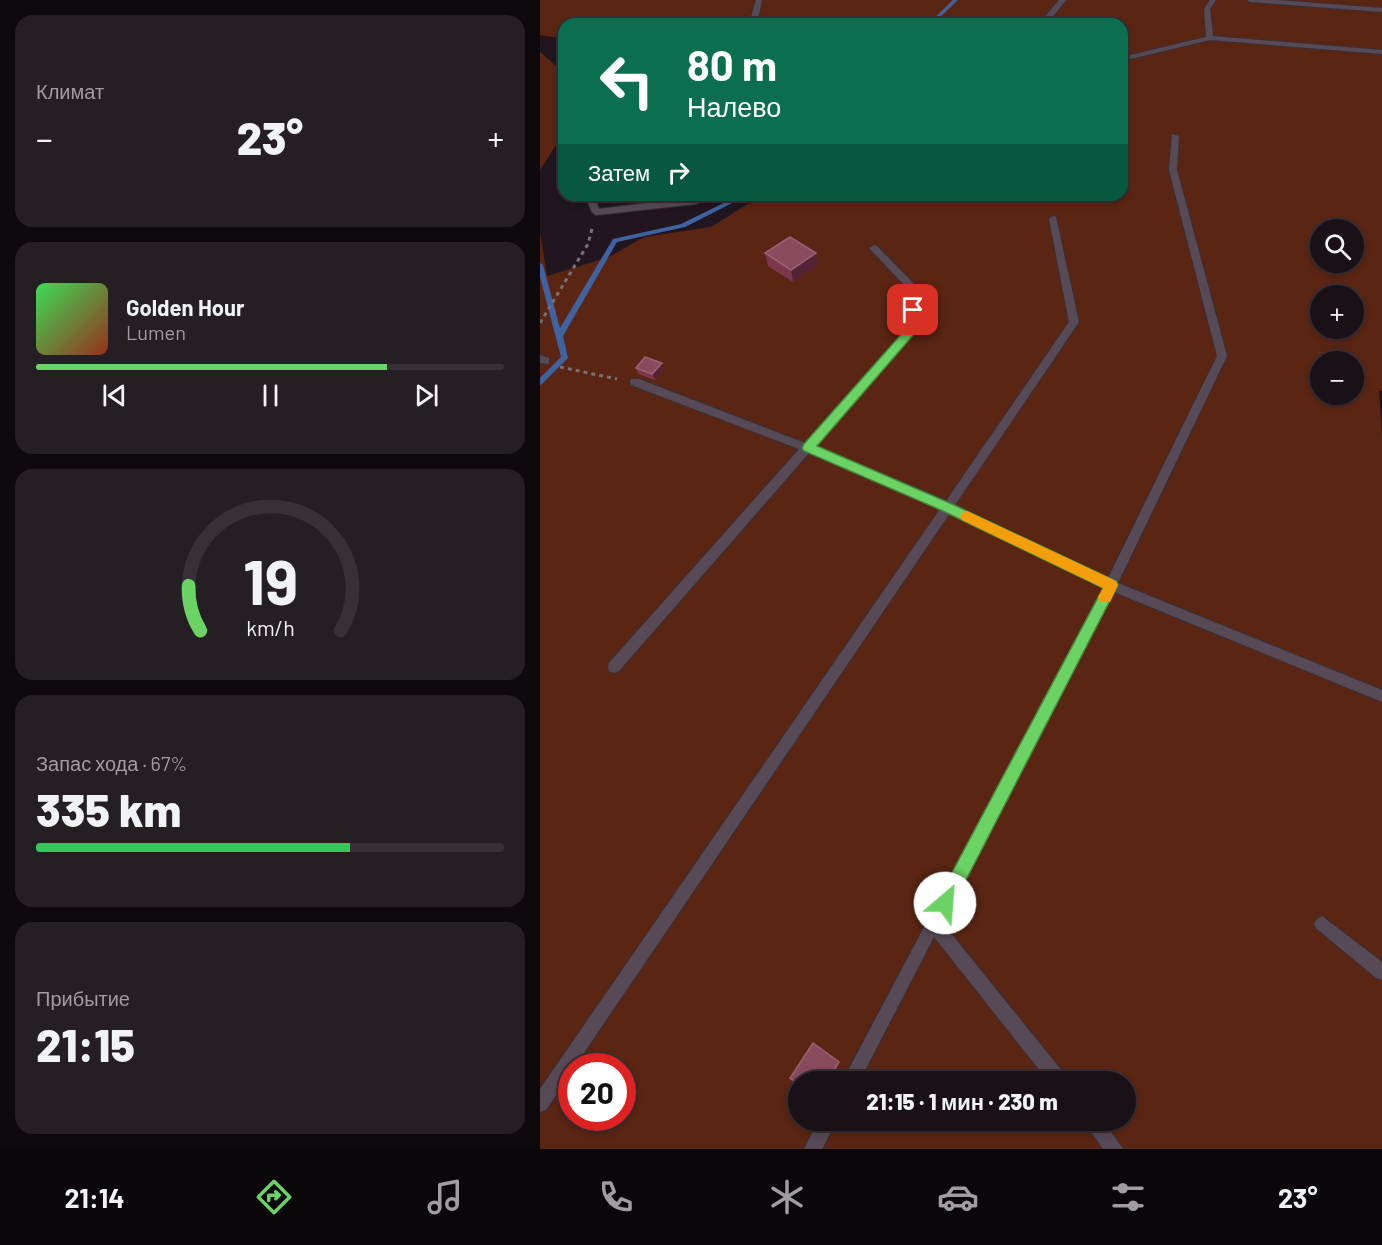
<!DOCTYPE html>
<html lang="ru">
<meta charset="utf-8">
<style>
:root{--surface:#191018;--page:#261e25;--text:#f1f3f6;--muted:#9f9da2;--line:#373037;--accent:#6bd363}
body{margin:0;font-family:Barlow,sans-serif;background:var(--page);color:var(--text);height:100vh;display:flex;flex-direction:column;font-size:22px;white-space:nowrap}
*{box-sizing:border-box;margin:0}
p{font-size:20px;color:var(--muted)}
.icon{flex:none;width:33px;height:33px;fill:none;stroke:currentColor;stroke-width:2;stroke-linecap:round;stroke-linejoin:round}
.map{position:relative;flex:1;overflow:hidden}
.drawer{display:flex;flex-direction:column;gap:15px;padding:15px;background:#0e090d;width:540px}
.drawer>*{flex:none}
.hud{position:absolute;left:18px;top:18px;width:570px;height:183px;border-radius:18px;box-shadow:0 3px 9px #0003,0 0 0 2px var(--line);background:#0b6e4f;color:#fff;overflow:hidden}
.buttons{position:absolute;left:770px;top:219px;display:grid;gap:12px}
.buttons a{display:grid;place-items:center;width:54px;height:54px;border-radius:50%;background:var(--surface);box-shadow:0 3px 9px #0003,0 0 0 2px var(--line);font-size:30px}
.speed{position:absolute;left:18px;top:1053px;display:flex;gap:12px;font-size:30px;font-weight:700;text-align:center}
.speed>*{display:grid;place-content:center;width:78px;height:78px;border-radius:50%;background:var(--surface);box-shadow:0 3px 9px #0003,0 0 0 2px var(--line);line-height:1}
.speed .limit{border:9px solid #d22;background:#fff;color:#111}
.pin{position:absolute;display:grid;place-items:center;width:51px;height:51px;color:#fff;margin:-26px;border-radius:12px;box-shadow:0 3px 9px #0006}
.me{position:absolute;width:66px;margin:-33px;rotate:27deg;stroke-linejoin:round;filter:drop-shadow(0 0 4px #0008)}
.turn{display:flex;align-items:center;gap:21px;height:126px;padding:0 30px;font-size:27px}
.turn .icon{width:78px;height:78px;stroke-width:2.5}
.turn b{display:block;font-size:42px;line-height:51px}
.then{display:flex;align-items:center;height:57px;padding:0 30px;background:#0003;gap:12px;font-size:22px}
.big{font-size:45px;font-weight:800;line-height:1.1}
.drawer .tile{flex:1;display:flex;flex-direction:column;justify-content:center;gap:9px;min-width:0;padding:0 21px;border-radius:18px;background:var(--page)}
.drawer .dial{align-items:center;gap:0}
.dial svg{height:156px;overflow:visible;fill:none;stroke:var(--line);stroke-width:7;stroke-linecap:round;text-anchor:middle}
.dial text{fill:var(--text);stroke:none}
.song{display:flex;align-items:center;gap:18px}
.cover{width:72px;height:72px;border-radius:9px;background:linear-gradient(135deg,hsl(130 70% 55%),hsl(10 70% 35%))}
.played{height:6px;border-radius:3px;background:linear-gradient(90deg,var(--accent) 75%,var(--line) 75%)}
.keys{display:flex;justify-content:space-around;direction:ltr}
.heat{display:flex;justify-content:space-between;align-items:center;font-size:33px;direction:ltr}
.charge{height:9px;border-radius:4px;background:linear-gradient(90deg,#34c759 67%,var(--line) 0)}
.trip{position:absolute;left:248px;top:1071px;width:348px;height:60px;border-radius:30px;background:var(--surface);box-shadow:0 3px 9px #0003,0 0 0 2px var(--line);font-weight:800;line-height:60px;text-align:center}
.tab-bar{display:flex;height:96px;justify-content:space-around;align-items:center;background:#0a060a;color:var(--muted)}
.tab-bar .icon{width:42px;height:42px}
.tab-bar .selected{color:var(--accent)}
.tab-bar b{font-size:27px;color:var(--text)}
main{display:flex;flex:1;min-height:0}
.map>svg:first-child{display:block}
</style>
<main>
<section class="drawer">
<div class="tile"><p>Климат</p>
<div class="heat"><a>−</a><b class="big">23°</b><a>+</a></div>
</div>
<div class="tile">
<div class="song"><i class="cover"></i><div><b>Golden Hour</b><p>Lumen</p></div></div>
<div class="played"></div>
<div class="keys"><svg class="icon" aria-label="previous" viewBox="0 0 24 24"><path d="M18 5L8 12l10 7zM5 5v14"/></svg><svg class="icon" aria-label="pause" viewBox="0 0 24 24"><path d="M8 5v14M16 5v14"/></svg><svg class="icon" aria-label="next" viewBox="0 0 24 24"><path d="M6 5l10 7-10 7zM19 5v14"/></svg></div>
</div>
<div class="tile dial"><svg viewBox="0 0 100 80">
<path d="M14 69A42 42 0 1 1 86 69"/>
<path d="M14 69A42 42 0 0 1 8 46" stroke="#6bd363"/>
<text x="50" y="56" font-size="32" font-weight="700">19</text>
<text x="50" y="72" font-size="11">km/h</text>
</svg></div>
<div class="tile"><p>Запас хода · 67%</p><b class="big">335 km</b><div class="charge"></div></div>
<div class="tile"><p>Прибытие</p><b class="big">21:15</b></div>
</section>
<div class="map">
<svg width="842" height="1149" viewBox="0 0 842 1149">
<rect width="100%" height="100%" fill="#211620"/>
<g fill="#5b2513" fill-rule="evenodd">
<path d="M 0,0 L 842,0 L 842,391 L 839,391 L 842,437 L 842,1149 L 0,1149 L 0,232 L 7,276 L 69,257 L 104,237 L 171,227 L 222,195 L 582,195 L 582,24 L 24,24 L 24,39 L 0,35 ZM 780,230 L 813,230 L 813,262 L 780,262 ZM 780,296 L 813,296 L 813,328 L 780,328 ZM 780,362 L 813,362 L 813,394 L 780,394 ZM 32,1066 L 82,1066 L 82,1118 L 32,1118 ZM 258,1082 L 585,1082 L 585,1120 L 258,1120 Z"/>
<polygon points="0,52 24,73 24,133 0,170"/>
</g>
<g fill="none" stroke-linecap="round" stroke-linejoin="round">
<g fill="#3f62a0" fill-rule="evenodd">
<polygon points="413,0 418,0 393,24 388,24"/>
<polygon points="200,195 208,195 145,227 77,242 23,336 28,358 2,384 0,385 0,378 21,357 0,277 0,263 3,265 20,328 73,239 141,224"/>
</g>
<g stroke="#383037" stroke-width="2">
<g id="service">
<polygon points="216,0 222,0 217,24 209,24"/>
<polygon points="519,0 526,0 507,24 499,24"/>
<polygon points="670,0 676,0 670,9 673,36 842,50 842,54 670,40 582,61 582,57 666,37 664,9"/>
<polygon points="707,0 737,0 842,8 842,12 710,2"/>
<polygon points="632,134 639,136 637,170 687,356 578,583 842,690 842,702 574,592 402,922 526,1076 528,1082 509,1082 394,937 319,1082 302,1082 564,587 410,513 35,1066 32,1066 32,1072 6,1110 0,1112 0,1089 400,509 269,453 79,671 74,673 69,671 68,667 69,663 259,449 91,385 90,382 91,379 99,379 265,443 366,329 369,290 329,248 334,245 337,246 379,289 374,332 275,446 406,501 529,322 509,219 513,216 516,217 539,322 415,505 568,578 677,356 629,170"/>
<polygon points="45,195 53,195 59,209 172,195 156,204 56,215 52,212"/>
<polygon points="0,355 9,358 9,364 0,363"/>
<polygon points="782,916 842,962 842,980 836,978 777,929 774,924 777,919"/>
<polygon points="279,1120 297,1120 282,1149 264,1149"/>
<polygon points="543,1120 562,1120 583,1149 563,1149"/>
</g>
</g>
<g stroke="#796f78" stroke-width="3" stroke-dasharray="4 4" stroke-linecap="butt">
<polyline points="0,323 48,244 53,225"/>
<polyline points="20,367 77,379"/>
</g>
<use href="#service" fill="#574a56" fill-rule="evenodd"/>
</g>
<g fill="#7d374d">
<polygon points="225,253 278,265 253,282 228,266"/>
<polygon points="96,368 124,369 115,380 98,374"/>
</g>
<g fill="#532234">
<polygon points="276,253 278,265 253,282 251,270"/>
<polygon points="122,363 124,369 115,380 112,374"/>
<polygon points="273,1043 275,1043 300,1062 289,1082 287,1082"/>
</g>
<g fill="#894a5e" stroke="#996274" stroke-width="1.5">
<polygon points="250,237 276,253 251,270 225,253"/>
<polygon points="105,357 122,363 112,374 96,368"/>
<polygon points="273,1043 299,1062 287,1082 258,1082 258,1084 250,1078"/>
</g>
<polygon fill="#6bd363" stroke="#468940" stroke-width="1.5" points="373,306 378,310 375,333 277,446 412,504 576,581 578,585 411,909 405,912 399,909 397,903 399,897 563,588 403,511 264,451 262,448 264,444 366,329 367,310"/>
<polygon fill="#f59e0b" points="427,511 576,581 578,585 570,602 560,602 558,597 563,588 422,520 420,517 422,513"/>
</svg>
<div class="buttons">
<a><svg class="icon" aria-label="search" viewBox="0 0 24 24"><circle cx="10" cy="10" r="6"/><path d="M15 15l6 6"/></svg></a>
<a>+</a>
<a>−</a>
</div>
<div class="speed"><div class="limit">20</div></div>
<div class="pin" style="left:373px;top:310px;background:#d93025"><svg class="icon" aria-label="arrive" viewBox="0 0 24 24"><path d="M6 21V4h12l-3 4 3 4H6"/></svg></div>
<svg class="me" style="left:405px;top:903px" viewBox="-20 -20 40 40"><circle r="19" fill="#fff"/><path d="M0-13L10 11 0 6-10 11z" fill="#6bd363"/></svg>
<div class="trip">21:15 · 1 мин · 230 m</div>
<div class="hud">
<div class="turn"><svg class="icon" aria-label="left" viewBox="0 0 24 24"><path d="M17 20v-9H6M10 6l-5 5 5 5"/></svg><div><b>80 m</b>Налево</div></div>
<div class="then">Затем<svg class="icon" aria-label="right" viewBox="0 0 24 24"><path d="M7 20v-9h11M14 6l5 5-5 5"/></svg></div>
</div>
</div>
</main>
<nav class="tab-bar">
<b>21:14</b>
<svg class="icon selected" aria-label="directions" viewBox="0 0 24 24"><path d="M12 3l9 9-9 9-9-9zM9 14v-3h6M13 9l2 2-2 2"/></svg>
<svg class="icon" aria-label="music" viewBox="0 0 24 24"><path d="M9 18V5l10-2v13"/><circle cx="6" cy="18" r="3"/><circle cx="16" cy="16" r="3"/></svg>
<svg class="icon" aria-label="phone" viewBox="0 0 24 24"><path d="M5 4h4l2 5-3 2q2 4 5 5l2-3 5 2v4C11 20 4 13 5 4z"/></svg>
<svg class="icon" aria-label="climate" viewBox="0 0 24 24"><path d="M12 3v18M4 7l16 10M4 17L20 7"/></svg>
<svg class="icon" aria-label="car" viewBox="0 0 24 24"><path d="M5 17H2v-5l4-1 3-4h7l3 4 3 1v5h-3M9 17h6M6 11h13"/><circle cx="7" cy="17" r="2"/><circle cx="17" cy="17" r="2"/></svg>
<svg class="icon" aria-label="filters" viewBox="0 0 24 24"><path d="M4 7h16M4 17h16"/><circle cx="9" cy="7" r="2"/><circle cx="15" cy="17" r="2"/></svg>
<b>23°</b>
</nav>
